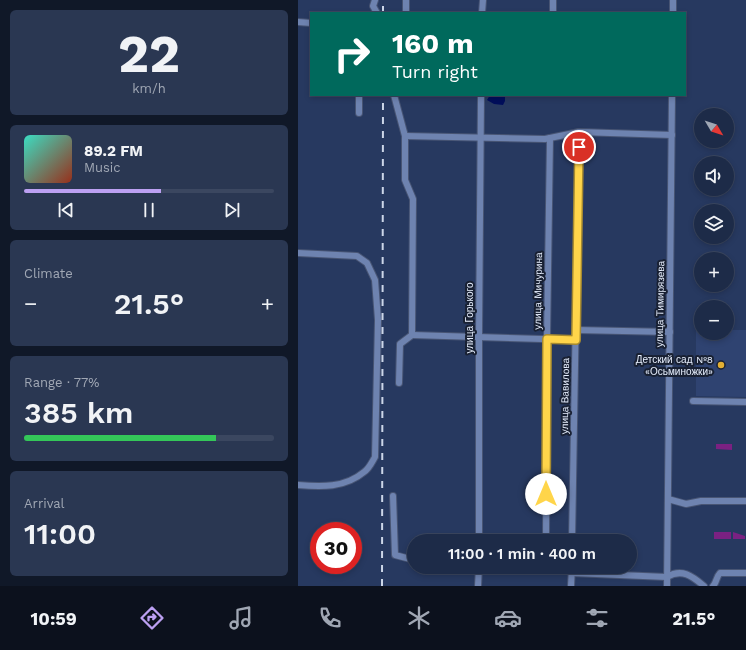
<!DOCTYPE html>
<meta charset="utf-8">
<style>
:root{--surface:#1d2b48;--page:#2a3752;--text:#f1f3f6;--muted:#a0a7b4;--line:#3b4760;--accent:#bca0f2}
body{margin:0;font-family:"Work Sans",sans-serif;background:var(--page);color:var(--text);height:100vh;display:flex;flex-direction:column;font-size:15px;white-space:nowrap}
*{box-sizing:border-box;margin:0}
p{font-size:13px;color:var(--muted)}
.icon{flex:none;width:22px;height:22px;fill:none;stroke:currentColor;stroke-width:2;stroke-linecap:round;stroke-linejoin:round}
.map{position:relative;flex:1;overflow:hidden}
.details{display:flex;flex-direction:column;gap:10px;padding:10px;background:#101828;width:298px}
.details>*{flex:none}
.top-card{position:absolute;left:12px;top:12px;width:376px;height:84px;border-radius:0px;box-shadow:0 2px 6px #0003,0 0 0 1px var(--line);background:#00695c;color:#fff;overflow:hidden}
.needle{width:26px;rotate:129deg}
.controls{position:absolute;left:396px;top:108px;display:grid;gap:8px}
.controls a{display:grid;place-items:center;width:40px;height:40px;border-radius:50%;background:var(--surface);box-shadow:0 2px 6px #0003,0 0 0 1px var(--line);font-size:20px}
.speed{position:absolute;left:12px;top:522px;display:flex;gap:8px;font-size:20px;font-weight:700;text-align:center}
.speed>*{display:grid;place-content:center;width:52px;height:52px;border-radius:50%;background:var(--surface);box-shadow:0 2px 6px #0003,0 0 0 1px var(--line);line-height:1}
.speed .limit{border:6px solid #d22;background:#fff;color:#111}
.pin{position:absolute;display:grid;place-items:center;width:34px;height:34px;color:#fff;margin:-17px;border:2px solid #fff;border-radius:50%;box-shadow:0 1px 4px #0007}
.me{position:absolute;width:44px;margin:-22px;rotate:0deg;stroke-linejoin:round;filter:drop-shadow(0 0 3px #0008)}
.turn{display:flex;align-items:center;gap:14px;height:84px;padding:0 16px;font-size:18px}
.turn .icon{width:52px;height:52px;stroke-width:2.5}
.turn b{display:block;font-size:28px;line-height:34px}
.big{font-size:30px;font-weight:600;line-height:1.1}
.details .tile{flex:1;display:flex;flex-direction:column;justify-content:center;gap:6px;min-width:0;padding:0 14px;border-radius:6px;background:var(--page)}
.details .dial{align-items:center;gap:0}
.dial b{font-size:52px;line-height:1}
.song{display:flex;align-items:center;gap:12px}
.cover{width:48px;height:48px;border-radius:6px;background:linear-gradient(135deg,hsl(170 70% 55%),hsl(10 70% 35%))}
.played{height:4px;border-radius:2px;background:linear-gradient(90deg,var(--accent) 55%,var(--line) 55%)}
.keys{display:flex;justify-content:space-around;direction:ltr}
.heat{display:flex;justify-content:space-between;align-items:center;font-size:22px;direction:ltr}
.charge{height:6px;border-radius:3px;background:linear-gradient(90deg,#34c759 77%,var(--line) 0)}
.trip{position:absolute;left:109px;top:534px;width:230px;height:40px;border-radius:20px;background:var(--surface);box-shadow:0 2px 6px #0003,0 0 0 1px var(--line);font-weight:600;line-height:40px;text-align:center}
.dock{display:flex;height:64px;justify-content:space-around;align-items:center;background:#0c111d;color:var(--muted)}
.dock .icon{width:28px;height:28px}
.dock .active{color:var(--accent)}
.dock b{font-size:18px;color:var(--text)}
main{display:flex;flex:1;min-height:0}
.map>svg:first-child{display:block}
</style>
<main>
<section class="details">
<div class="tile dial"><b>22</b><p>km/h</p></div>
<div class="tile">
<div class="song"><i class="cover"></i><div><b>89.2 FM</b><p>Music</p></div></div>
<div class="played"></div>
<div class="keys"><svg class="icon" aria-label="previous" viewBox="0 0 24 24"><path d="M18 5L8 12l10 7zM5 5v14"/></svg><svg class="icon" aria-label="pause" viewBox="0 0 24 24"><path d="M8 5v14M16 5v14"/></svg><svg class="icon" aria-label="next" viewBox="0 0 24 24"><path d="M6 5l10 7-10 7zM19 5v14"/></svg></div>
</div>
<div class="tile"><p>Climate</p>
<div class="heat"><a>−</a><b class="big">21.5°</b><a>+</a></div>
</div>
<div class="tile"><p>Range · 77%</p><b class="big">385 km</b><div class="charge"></div></div>
<div class="tile"><p>Arrival</p><b class="big">11:00</b></div>
</section>
<div class="map">
<svg width="448" height="586" viewBox="0 0 448 586">
<rect width="100%" height="100%" fill="#273960"/>
<polygon fill="#2f4371" points="398,329 403,329 403,333 429,333 429,330 448,330 448,397 398,396"/>
<g fill="#7b2182">
<polygon points="418,444 434,444 434,450 418,449"/>
<rect x="416" y="532" width="17" height="7"/>
<polygon points="435,532 447,536 447,539 435,539"/>
</g>
<polygon fill="#010e5b" points="192,95 207,95 207,101 205,105 196,104 189,100"/>
<g fill="none" stroke-linecap="round" stroke-linejoin="round">
<g stroke="#485574" stroke-width="8">
<g id="street">
<polyline points="77,0 75,6 79,13"/>
<polyline points="108,13 108,0"/>
<polyline points="184,13 185,0"/>
<polyline points="255,13 255,0"/>
<polyline points="375,13 375,0"/>
<polyline points="0,22 13,23"/>
<polyline points="96,95 107,136 107,180 115,199 114,335 102,344 101,383"/>
<polyline points="61,113 61,95"/>
<polyline points="107,136 247,139 281,132 374,135"/>
<path d="M 0,253 L 59,256 L 69,263 L 77,280 L 80,320 L 77,457 C 74,462 71,469 66,472 C 47,488 23,487 0,485"/>
<polyline points="278,330 372,332"/>
<polyline points="114,335 278,340"/>
<polyline points="395,401 448,402"/>
<polyline points="95,496 97,555 116,560"/>
<polyline points="370,499 388,504 403,501 448,501"/>
<polyline points="181,541 181,337 183,95"/>
<polyline points="248,541 249,339 252,138"/>
<polyline points="274,541 281,132"/>
<polyline points="262,567 274,573 369,577"/>
<path d="M 369,577 C 384,568 394,576 406,586"/>
<polyline points="180,586 181,567"/>
<polyline points="273,586 274,567"/>
<polyline points="369,586 374,95"/>
<path d="M 415,586 C 419,582 418,577 422,573 L 448,573"/>
</g>
</g>
<use href="#street" stroke="#6e83b0" stroke-width="6"/>
<g stroke="#ccd6e8" stroke-width="2" stroke-dasharray="7 7" stroke-linecap="butt">
<polyline points="85,13 85,0"/>
<polyline points="84,586 85,95"/>
</g>
</g>
<g fill="none" stroke-linecap="round" stroke-linejoin="round">
<g stroke="#a68a30" stroke-width="10">
<polyline id="route" points="248,494 249,339 278,340 281,147"/>
</g>
<use href="#route" stroke="#ffd54a" stroke-width="7"/>
</g>
<circle fill="#e2af34" stroke="#192133" stroke-width="1.5" cx="423" cy="365" r="4"/>
<g text-anchor="middle" dominant-baseline="central" stroke-width="4" stroke-linejoin="round" paint-order="stroke">
<g font-size="10" fill="#e7effe" stroke="#192133">
<text transform="translate(240 291) rotate(-89)">улица Мичурина</text>
<text transform="translate(362 304) rotate(-89)">улица Тимирязева</text>
<text transform="translate(171 318) rotate(-90)">улица Горького</text>
<text transform="translate(267 396) rotate(-89)">улица Вавилова</text>
</g>
<g font-size="10" fill="#e7effe" stroke="#192133" text-anchor="end">
<text x="415" y="359">Детский сад №8<tspan x="415" dy="12">«Осьминожки»</tspan></text>
</g>
</g>
</svg>
<div class="controls">
<a><svg class="needle" viewBox="-14 -14 28 28"><path d="M0-13l5 13h-10z" fill="#e53935"/><path d="M0 13l5-13h-10z" fill="#a0a7b4"/></svg></a>
<a><svg class="icon" aria-label="sound" viewBox="0 0 24 24"><path d="M4 9h4l5-4v14l-5-4H4zM17 9q2 3 0 6"/></svg></a>
<a><svg class="icon" aria-label="layers" viewBox="0 0 24 24"><path d="M12 4l9 5-9 5-9-5zM3 14l9 5 9-5"/></svg></a>
<a>+</a>
<a>−</a>
</div>
<div class="speed"><div class="limit">30</div></div>
<div class="pin" style="left:281px;top:147px;background:#d93025"><svg class="icon" aria-label="arrive" viewBox="0 0 24 24"><path d="M6 21V4h12l-3 4 3 4H6"/></svg></div>
<svg class="me" style="left:248px;top:494px" viewBox="-20 -20 40 40"><circle r="19" fill="#fff"/><path d="M0-13L10 11 0 6-10 11z" fill="#ffd54a"/></svg>
<div class="trip">11:00 · 1 min · 400 m</div>
<div class="top-card">
<div class="turn"><svg class="icon" aria-label="right" viewBox="0 0 24 24"><path d="M7 20v-9h11M14 6l5 5-5 5"/></svg><div><b>160 m</b>Turn right</div></div>
</div>
</div>
</main>
<nav class="dock">
<b>10:59</b>
<svg class="icon active" aria-label="directions" viewBox="0 0 24 24"><path d="M12 3l9 9-9 9-9-9zM9 14v-3h6M13 9l2 2-2 2"/></svg>
<svg class="icon" aria-label="music" viewBox="0 0 24 24"><path d="M9 18V5l10-2v13"/><circle cx="6" cy="18" r="3"/><circle cx="16" cy="16" r="3"/></svg>
<svg class="icon" aria-label="phone" viewBox="0 0 24 24"><path d="M5 4h4l2 5-3 2q2 4 5 5l2-3 5 2v4C11 20 4 13 5 4z"/></svg>
<svg class="icon" aria-label="climate" viewBox="0 0 24 24"><path d="M12 3v18M4 7l16 10M4 17L20 7"/></svg>
<svg class="icon" aria-label="car" viewBox="0 0 24 24"><path d="M5 17H2v-5l4-1 3-4h7l3 4 3 1v5h-3M9 17h6M6 11h13"/><circle cx="7" cy="17" r="2"/><circle cx="17" cy="17" r="2"/></svg>
<svg class="icon" aria-label="filters" viewBox="0 0 24 24"><path d="M4 7h16M4 17h16"/><circle cx="9" cy="7" r="2"/><circle cx="15" cy="17" r="2"/></svg>
<b>21.5°</b>
</nav>
